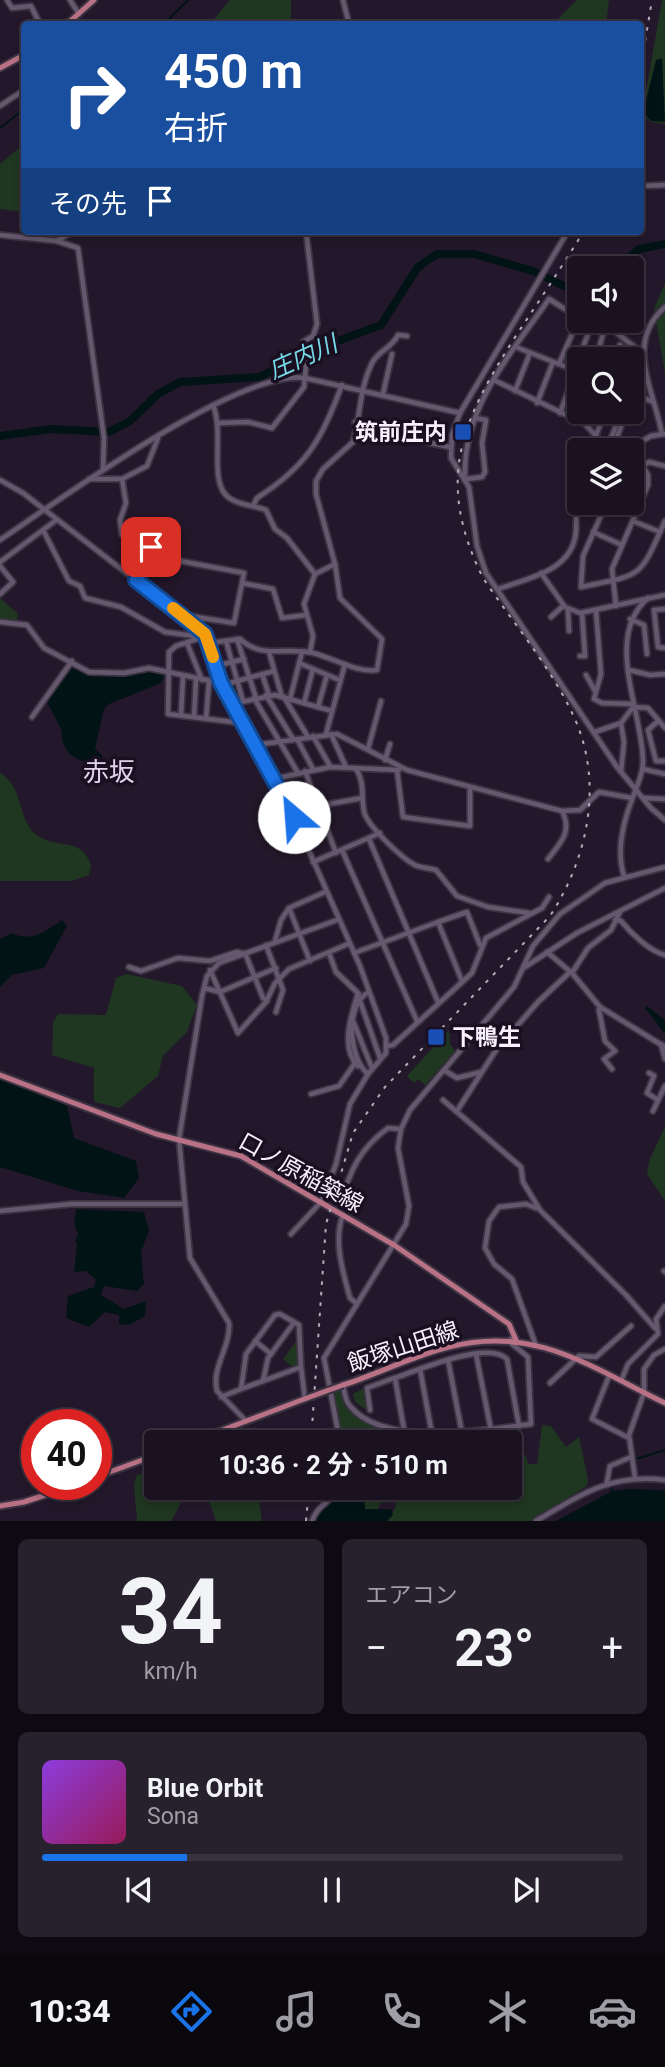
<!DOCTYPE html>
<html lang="ja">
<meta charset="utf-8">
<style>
:root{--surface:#1a1220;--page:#27202d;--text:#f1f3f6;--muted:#9f9ea5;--line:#38323e;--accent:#1a73e8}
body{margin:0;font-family:Roboto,"Noto Sans JP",sans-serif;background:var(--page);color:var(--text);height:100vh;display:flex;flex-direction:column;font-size:26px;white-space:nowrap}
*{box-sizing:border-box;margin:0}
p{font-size:23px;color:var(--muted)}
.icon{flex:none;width:38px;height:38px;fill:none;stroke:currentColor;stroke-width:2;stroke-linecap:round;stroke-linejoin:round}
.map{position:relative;height:1521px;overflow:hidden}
.side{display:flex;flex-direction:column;gap:18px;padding:18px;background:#0e0a12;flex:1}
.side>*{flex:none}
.banner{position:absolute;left:21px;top:21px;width:623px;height:214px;border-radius:7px;box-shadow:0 4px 10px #0003,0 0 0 2px var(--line);background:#1a4fa0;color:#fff;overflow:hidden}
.fabs{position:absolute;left:567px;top:256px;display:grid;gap:14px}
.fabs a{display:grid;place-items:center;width:77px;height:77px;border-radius:7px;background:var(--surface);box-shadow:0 4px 10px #0003,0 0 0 2px var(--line);font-size:35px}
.speed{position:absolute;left:21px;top:1409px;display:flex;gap:14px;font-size:35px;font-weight:700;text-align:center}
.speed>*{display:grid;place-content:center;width:91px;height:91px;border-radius:50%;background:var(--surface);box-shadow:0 4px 10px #0003,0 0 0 2px var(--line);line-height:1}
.speed .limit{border:10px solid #d22;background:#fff;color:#111}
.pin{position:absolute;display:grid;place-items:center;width:60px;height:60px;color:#fff;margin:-30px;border-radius:14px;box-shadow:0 4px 10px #0006}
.me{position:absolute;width:77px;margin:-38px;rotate:333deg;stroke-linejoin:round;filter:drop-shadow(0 0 5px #0008)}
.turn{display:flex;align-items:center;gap:24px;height:147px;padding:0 28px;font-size:32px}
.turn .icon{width:91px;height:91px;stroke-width:2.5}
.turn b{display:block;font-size:49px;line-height:60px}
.then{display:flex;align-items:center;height:66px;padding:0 28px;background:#0003;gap:14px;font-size:26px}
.big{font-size:52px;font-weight:700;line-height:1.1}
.side .widget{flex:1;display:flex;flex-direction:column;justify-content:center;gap:10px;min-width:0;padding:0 24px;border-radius:10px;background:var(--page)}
.side .dial{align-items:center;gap:0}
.dial b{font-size:91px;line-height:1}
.song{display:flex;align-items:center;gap:21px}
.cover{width:84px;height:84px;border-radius:10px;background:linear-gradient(135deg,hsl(270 70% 55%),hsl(330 70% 35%))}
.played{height:7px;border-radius:4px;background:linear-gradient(90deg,var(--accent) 25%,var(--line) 25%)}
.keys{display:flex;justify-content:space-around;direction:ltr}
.heat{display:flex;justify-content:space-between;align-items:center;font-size:38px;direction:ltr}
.side .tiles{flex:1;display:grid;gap:18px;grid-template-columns:1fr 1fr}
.widget:last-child{grid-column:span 2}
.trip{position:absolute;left:144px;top:1430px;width:378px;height:70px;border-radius:7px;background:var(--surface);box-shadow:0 4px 10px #0003,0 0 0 2px var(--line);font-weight:700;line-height:70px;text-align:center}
.dock{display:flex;height:112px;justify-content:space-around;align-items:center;background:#0a070d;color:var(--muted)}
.dock .icon{width:49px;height:49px}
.dock .current{color:var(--accent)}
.dock b{font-size:32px;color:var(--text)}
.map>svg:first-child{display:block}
</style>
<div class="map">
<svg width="665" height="1521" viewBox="0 0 665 1521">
<rect width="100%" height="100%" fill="#23182b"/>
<g fill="#1f3620">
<polygon points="230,0 291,0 291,24 210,24"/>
<polygon points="577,0 609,0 606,24 553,24"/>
<polygon points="662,0 665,0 665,124 651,122 642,114"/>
<polygon points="24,144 24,212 0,209 0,164"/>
<polygon points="665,283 665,373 654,309"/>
<polygon points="0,598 18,614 17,620 0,620"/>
<path d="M 0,773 C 25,787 16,820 38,836 C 59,850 81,836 91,865 L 89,875 L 72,881 L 0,881 Z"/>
<polygon points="127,974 182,986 197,1005 187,1032 163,1056 158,1076 120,1108 94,1102 94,1068 52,1055 53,1022 58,1014 106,1015 116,978"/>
<polygon points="449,1030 450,1044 455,1051 425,1085 418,1079 414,1083 407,1076"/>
<polygon points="665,1127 665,1201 647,1174 649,1161"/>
<polygon points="298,1339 299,1363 294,1368 283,1359"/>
<polygon points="366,1387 369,1405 366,1410 355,1402 353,1394"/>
<path d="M 340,1389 L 345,1407 C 396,1439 433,1439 492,1432 L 492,1442 L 354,1442 L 354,1438 L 343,1442 L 334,1392 Z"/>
<polygon points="542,1425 551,1426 566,1447 579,1437 588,1479 587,1486 531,1521 387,1521 396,1507 395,1502 380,1503 378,1509 365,1509 363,1488 509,1488 509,1442 504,1442 503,1438 507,1436 519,1453 526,1455 528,1464 537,1464"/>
<polygon points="156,1471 156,1488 257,1488 262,1521 216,1521 209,1501 196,1497 182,1501 171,1521 137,1521 134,1484 137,1475"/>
</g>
<g fill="#021315">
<polygon points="662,58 665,122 651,121 643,113 656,60"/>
<path d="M 72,666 C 107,686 131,664 164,675 L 161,683 L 109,704 L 104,709 L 95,749 L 102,755 L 102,771 L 70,755 L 63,744 L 61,729 L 46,700 Z"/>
<path d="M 62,920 L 67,926 L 44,968 L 12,975 L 0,987 L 0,939 L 12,933 C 31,943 46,931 62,920 Z"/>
<polygon points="647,1006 665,1020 665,1034 645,1008"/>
<polygon points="0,1079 67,1106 74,1138 136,1161 139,1178 124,1198 78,1191 0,1167"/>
<polygon points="76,1209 144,1212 149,1231 141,1252 144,1284 137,1291 104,1286 101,1295 124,1309 146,1301 145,1316 129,1325 119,1324 119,1315 105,1312 89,1327 66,1318 68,1296 94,1287 96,1280 86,1271 74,1272 77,1244 75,1241 78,1234 74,1224"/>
<path d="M 340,1488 L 363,1488 L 365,1509 L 391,1509 L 393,1515 L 387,1521 L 314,1521 C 320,1506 335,1502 340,1488 Z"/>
<polygon points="629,1489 665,1490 665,1521 556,1521 612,1491"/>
</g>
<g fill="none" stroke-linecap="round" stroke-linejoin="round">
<g stroke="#021315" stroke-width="2">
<polyline points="164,24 188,0"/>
<polyline points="0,128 24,109"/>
<polyline points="612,1492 611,1475 614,1466 665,1450"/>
</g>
<g stroke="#021315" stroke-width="8">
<polyline points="616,268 639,249 665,244"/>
<polyline points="0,436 51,429 109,432 130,421 158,394 180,382 260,377 308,352 381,325 418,267 437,254 474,254 533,271 566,287 579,287"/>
</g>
<g stroke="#3b3342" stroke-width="8">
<g id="minor">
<polyline points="7,0 12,8 31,6 40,24"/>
<polyline points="70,0 79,14"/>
<polyline points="343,0 349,24"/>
<polyline points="0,106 24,90"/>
<polyline points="640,186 665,185"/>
<polyline points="86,231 93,233 124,231"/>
<polyline points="190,231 230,231"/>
<polyline points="0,235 57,241 78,248 104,438 103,470"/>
<polyline points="57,241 73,231"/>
<polyline points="574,316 579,310"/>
<polyline points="588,320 608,326 641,352"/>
<polyline points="516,347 579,372"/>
<polyline points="596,359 607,320"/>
<polyline points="614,359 620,345 631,356 630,359"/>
<polyline points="559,364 576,325 590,329 574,370"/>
<polyline points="494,380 585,424 609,450"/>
<polyline points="515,391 530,353"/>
<polyline points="632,393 653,402"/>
<polyline points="383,394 392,354"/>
<polyline points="537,403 553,362"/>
<path d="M 213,405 C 224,432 210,476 225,494 C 234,505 254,505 266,510 L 275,529 L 287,538 L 315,574"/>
<polyline points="460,413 452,435 451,458 469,487 477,546 486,573 617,767 651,808 665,820"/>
<polyline points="560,413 576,371"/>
<polyline points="572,419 579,401"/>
<polyline points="355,422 392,435 450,447"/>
<polyline points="219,423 248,422 272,428 304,387 306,365 303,342 313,336 317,324 306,231"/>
<path d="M 662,434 C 654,390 624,343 665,307"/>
<polyline points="596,435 606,411"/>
<polyline points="607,448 622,411"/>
<polyline points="612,450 627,411"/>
<polyline points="627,450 651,436 664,434"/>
<polyline points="632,472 649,462 665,466"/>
<path d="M 465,475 C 463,407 513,351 549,299 L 579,318"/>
<polyline points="89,479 122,479 126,503 120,520 122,535 158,541 170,556 180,561 244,573 234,623 183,615"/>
<polyline points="122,479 147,466 158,438"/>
<polyline points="466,479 482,477 485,472 482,443 486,420 475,418"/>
<polyline points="0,480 23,493 205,634 221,683 290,808 360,966 386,1038 386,1053 368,1074 350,1104 336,1164 321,1202 291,1234"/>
<path d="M 607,502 L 583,556 L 581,587 C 644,574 639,579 665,521"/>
<path d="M 253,506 L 257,498 C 308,465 321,440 342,385"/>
<polyline points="633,521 660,532"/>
<polyline points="43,530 69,581 80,586 85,598 121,607 165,632 202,637"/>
<polyline points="593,532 622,545"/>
<path d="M 0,540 C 61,499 238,369 305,378 L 460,413 L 568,231"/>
<polyline points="0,562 55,521"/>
<polyline points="0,566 13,582 0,594"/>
<polyline points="541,573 565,607 580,613 665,595"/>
<polyline points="315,574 335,564"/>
<polyline points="136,580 151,547 151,539"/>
<polyline points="242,583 273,589 282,618 306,615"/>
<path d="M 498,589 C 529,578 573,571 576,531 C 577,516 574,502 579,487"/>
<polyline points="616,606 612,569 648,485 648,475 631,447"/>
<polyline points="665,609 654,610 658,647 665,648"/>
<polyline points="568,610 569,631"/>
<polyline points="596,611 601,674 594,699 602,703 632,704"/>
<polyline points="551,617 563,606"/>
<polyline points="630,619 644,625 647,654"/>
<polyline points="0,622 27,625 44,648 89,672 124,673 149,668 221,683"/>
<polyline points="200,638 176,646 169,652 168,714 241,723"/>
<polyline points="237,639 256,698"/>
<polyline points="226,641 243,701"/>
<polyline points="187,643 202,680"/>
<path d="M 209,643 L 240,639 C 263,660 286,646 313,653 C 333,658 357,673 377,670 L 382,639 L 340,598 L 335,564 L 316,494 L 316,481 L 323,469 L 353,442 C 361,415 359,389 372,363 C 378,351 392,348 398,335 L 407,336"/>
<polyline points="269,652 282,697"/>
<polyline points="310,652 313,636 304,604 315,574"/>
<polyline points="580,656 585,656 582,613"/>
<polyline points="299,663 337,679"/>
<polyline points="216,666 244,659"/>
<polyline points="629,670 650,675 665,674"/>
<polyline points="262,674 269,695"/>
<polyline points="586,675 595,691"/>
<polyline points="223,685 274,671"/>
<polyline points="266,695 293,739"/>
<polyline points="284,697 308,737"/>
<polyline points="254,698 298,773"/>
<polyline points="290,699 302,652"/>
<polyline points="304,703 313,669"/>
<polyline points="232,704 275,695 332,711"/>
<polyline points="318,707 327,675"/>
<polyline points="181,715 183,677"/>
<polyline points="32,717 72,661"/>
<polyline points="194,717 196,679"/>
<polyline points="206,719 209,682"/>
<polyline points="658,721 648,730 656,761 665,761"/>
<polyline points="621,723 624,742 621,772"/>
<polyline points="595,732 621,723 633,707 648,708 665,728"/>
<polyline points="326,734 345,664"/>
<polyline points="331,734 346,767"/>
<polyline points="313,736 330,766"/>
<polyline points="297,739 313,769"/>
<polyline points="255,745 337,734 407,770 562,811 580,810 599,792 632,798"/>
<polyline points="368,749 381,701"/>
<polyline points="385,760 390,744"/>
<path d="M 356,769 C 365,782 361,797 364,811 C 366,825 403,859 415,865 C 421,868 430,868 436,870 L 457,896 L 488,907 L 529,913"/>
<polyline points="643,769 665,774"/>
<polyline points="397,770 403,817 470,826 470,788"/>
<polyline points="305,771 336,853"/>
<polyline points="274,779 330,767 399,770"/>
<polyline points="644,798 665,799"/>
<polyline points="294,817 318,806 362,798"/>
<polyline points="369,839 438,1002"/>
<polyline points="342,850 417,1021"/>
<path d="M 548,859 C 560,843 573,832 562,811"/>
<polyline points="313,862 380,833"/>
<path d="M 624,876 C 616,851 623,822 633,797 C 637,785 643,775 643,762 C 643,712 603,637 648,598"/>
<path d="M 615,920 L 621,921 C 631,933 649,951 665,955"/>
<polyline points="438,922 467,912 480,945"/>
<polyline points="275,941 281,920 289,908"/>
<polyline points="266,945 283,990 276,1012"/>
<polyline points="547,952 572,973 600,1007 665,1047"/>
<polyline points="245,953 263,998 267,1001"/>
<polyline points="329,953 336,972 359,994"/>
<polyline points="354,953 438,922 462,981"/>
<polyline points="310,961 289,908 325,892"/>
<polyline points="129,967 141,971 178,958 210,961 237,952 241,953"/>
<polyline points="525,967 577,933 665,888"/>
<polyline points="210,970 238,1033 266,1002 275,983 289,969 348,944"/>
<polyline points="572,973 588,948 611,930 620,912"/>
<polyline points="204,988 220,992 276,968"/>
<path d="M 358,994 C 351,1015 340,1049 358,1066"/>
<polyline points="360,1001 380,1058"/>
<polyline points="599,1010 605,1041 615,1051 604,1059 612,1069"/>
<polyline points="353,1021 372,1068"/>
<polyline points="661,1044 665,1059"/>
<polyline points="387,1046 393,1045 472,973 486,938 542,908 549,897"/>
<polyline points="444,1070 457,1078 481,1072"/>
<polyline points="649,1073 654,1076 647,1093 658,1100"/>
<path d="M 368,1074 C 349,1059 344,1004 369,992"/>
<polyline points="311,1094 339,1086 355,1063"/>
<polyline points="443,1100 521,1167 523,1182 540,1210 626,1295 655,1328"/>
<polyline points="457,1111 496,1050 538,1002 570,972"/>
<polyline points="653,1111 665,1086"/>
<path d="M 340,1205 C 350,1171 359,1149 388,1128 L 401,1129"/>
<polyline points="0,1211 71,1204 185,1204"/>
<path d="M 343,1215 C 333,1240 343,1273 350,1298 L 356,1303"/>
<polyline points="664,1271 665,1272"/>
<polygon points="280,1314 299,1325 301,1367 241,1389 246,1354 275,1315"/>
<polyline points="255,1341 271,1354"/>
<polyline points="535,1343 512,1279 494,1264 485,1248 489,1221 499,1207 526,1204 536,1208"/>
<polyline points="476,1354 491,1430"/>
<polyline points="448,1360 462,1433"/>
<polyline points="301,1367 305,1399"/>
<polyline points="420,1369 432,1434"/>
<polyline points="609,1376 592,1419 629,1438"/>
<polyline points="263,1381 268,1358 293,1324"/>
<polyline points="621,1381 628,1364 658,1334 656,1319 665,1306"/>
<polyline points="550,1383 579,1356 596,1357 631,1326"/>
<path d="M 343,1385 C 344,1391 345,1401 350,1406 C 384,1448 485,1430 531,1424 L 528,1357 L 512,1344 L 511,1339"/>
<polyline points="221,1397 241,1389"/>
<polyline points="370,1410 367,1388 394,1378"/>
<path d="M 246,1421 L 217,1391 C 211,1367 231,1347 229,1323 L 190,1258 L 179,1139 L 202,996 L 207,976 L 219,963 L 337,920"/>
<path d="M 404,1430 L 395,1378 C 418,1370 488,1340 507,1359 L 519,1426"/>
<polyline points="340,1442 324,1358 406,1224 409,1206 398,1148 401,1129 410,1110 514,987 533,946 560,914 605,883 665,867"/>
<polyline points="635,1478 629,1435 644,1393 644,1369 654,1355 665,1349"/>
<polyline points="607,1482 610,1466 631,1457"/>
<path d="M 312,1521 C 317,1505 332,1502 338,1488"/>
<path d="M 536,1521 C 580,1495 611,1473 665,1480"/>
</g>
</g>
<g stroke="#3b3342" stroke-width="9">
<g id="major">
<polyline points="67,24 94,0"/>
<polyline points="0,68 24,55"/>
<polyline points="0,1075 156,1134 241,1156 394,1245 509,1324 516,1340"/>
<path d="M 343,1385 C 378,1374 412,1356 449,1347 C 536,1325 590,1367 665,1403"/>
<polyline points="191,1442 307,1398"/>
<polyline points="96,1477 156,1455"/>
<polyline points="0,1506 24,1502 79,1484"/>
</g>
</g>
<use href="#minor" stroke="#65586e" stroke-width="4.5"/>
<use href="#major" stroke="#b87185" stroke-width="5"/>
<g stroke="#b4acba" stroke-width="2" stroke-dasharray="3.5 7" stroke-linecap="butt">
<polyline points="640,72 652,0"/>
<path d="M 311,1442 L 326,1224 L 353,1133 L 385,1087 L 550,916 C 588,858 604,783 574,717 C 551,667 513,623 483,578 C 434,479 462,420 517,334 C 540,300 562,266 584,231"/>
<polyline points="306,1521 309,1488"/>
</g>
<g stroke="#3b3342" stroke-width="9" stroke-linecap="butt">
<polyline id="major-bridge" points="307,1398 343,1385"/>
</g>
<use href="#major-bridge" stroke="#b87185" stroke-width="5"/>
</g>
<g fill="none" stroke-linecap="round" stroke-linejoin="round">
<g stroke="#114b97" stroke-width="18">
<polyline id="route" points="151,547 136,580 205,634 221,683 294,817"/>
</g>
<use href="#route" stroke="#1a73e8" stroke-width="12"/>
<polyline stroke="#f59e0b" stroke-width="12" points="173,608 205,634 213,657"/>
</g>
<g fill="#1a4fb4" stroke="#190f21" stroke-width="2.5">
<rect x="454" y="423" width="18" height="18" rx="3.5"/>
<rect x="427" y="1028" width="18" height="18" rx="3.5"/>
</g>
<g text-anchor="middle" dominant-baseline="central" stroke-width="7" stroke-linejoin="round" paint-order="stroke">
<g font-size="23" font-weight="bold" fill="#f7f0fd" stroke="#190f21" text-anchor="end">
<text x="447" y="432">筑前庄内</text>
<text x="452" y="1037" text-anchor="start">下鴨生</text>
</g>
<g font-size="23" fill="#f7f0fd" stroke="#190f21">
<text transform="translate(301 1173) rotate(29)">口ノ原稲築線</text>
<text transform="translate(403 1347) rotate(-18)">飯塚山田線</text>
</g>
<g font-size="24" font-style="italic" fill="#76dae8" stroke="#190f21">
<text transform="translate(303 357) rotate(-24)">庄内川</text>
</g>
<g font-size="26" fill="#e2d3ed" stroke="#190f21">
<text x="109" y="772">赤坂</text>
</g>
</g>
</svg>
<div class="fabs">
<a><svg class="icon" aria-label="sound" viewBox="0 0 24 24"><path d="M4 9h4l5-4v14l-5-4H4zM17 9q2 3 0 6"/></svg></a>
<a><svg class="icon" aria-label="search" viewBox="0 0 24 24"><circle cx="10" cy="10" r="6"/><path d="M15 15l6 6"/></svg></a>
<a><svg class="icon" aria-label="layers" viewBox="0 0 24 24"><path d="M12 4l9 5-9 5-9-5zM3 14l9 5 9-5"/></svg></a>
</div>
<div class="speed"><div class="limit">40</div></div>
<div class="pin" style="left:151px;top:547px;background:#d93025"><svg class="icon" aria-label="arrive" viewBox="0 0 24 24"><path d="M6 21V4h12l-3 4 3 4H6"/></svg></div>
<svg class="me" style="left:294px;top:817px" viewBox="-20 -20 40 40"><circle r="19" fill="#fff"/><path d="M0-13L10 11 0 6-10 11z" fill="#1a73e8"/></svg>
<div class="trip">10:36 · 2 分 · 510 m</div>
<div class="banner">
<div class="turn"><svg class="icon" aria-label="right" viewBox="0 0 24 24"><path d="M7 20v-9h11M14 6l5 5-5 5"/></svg><div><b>450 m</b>右折</div></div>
<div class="then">その先<svg class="icon" aria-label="arrive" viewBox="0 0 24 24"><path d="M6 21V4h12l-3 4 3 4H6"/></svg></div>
</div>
</div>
<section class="side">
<div class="tiles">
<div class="widget dial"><b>34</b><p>km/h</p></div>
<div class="widget"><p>エアコン</p>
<div class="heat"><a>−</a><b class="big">23°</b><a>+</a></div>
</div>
<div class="widget">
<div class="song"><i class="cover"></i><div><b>Blue Orbit</b><p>Sona</p></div></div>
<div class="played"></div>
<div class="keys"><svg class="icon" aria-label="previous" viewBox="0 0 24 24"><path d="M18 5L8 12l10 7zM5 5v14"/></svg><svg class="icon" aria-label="pause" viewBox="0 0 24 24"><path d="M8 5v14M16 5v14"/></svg><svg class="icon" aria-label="next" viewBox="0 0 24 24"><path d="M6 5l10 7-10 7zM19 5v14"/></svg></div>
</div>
</div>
</section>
<nav class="dock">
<b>10:34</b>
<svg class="icon current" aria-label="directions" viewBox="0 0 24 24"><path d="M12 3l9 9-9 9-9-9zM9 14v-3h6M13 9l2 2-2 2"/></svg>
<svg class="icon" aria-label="music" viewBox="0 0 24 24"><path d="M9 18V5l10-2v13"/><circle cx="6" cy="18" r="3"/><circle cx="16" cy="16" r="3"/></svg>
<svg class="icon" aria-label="phone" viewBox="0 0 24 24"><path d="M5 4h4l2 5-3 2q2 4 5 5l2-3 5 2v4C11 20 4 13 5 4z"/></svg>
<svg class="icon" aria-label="climate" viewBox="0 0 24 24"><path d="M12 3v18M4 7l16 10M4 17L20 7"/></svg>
<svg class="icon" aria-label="car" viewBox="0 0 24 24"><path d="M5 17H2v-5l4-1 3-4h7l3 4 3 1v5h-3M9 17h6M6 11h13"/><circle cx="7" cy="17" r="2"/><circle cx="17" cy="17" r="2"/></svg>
</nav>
